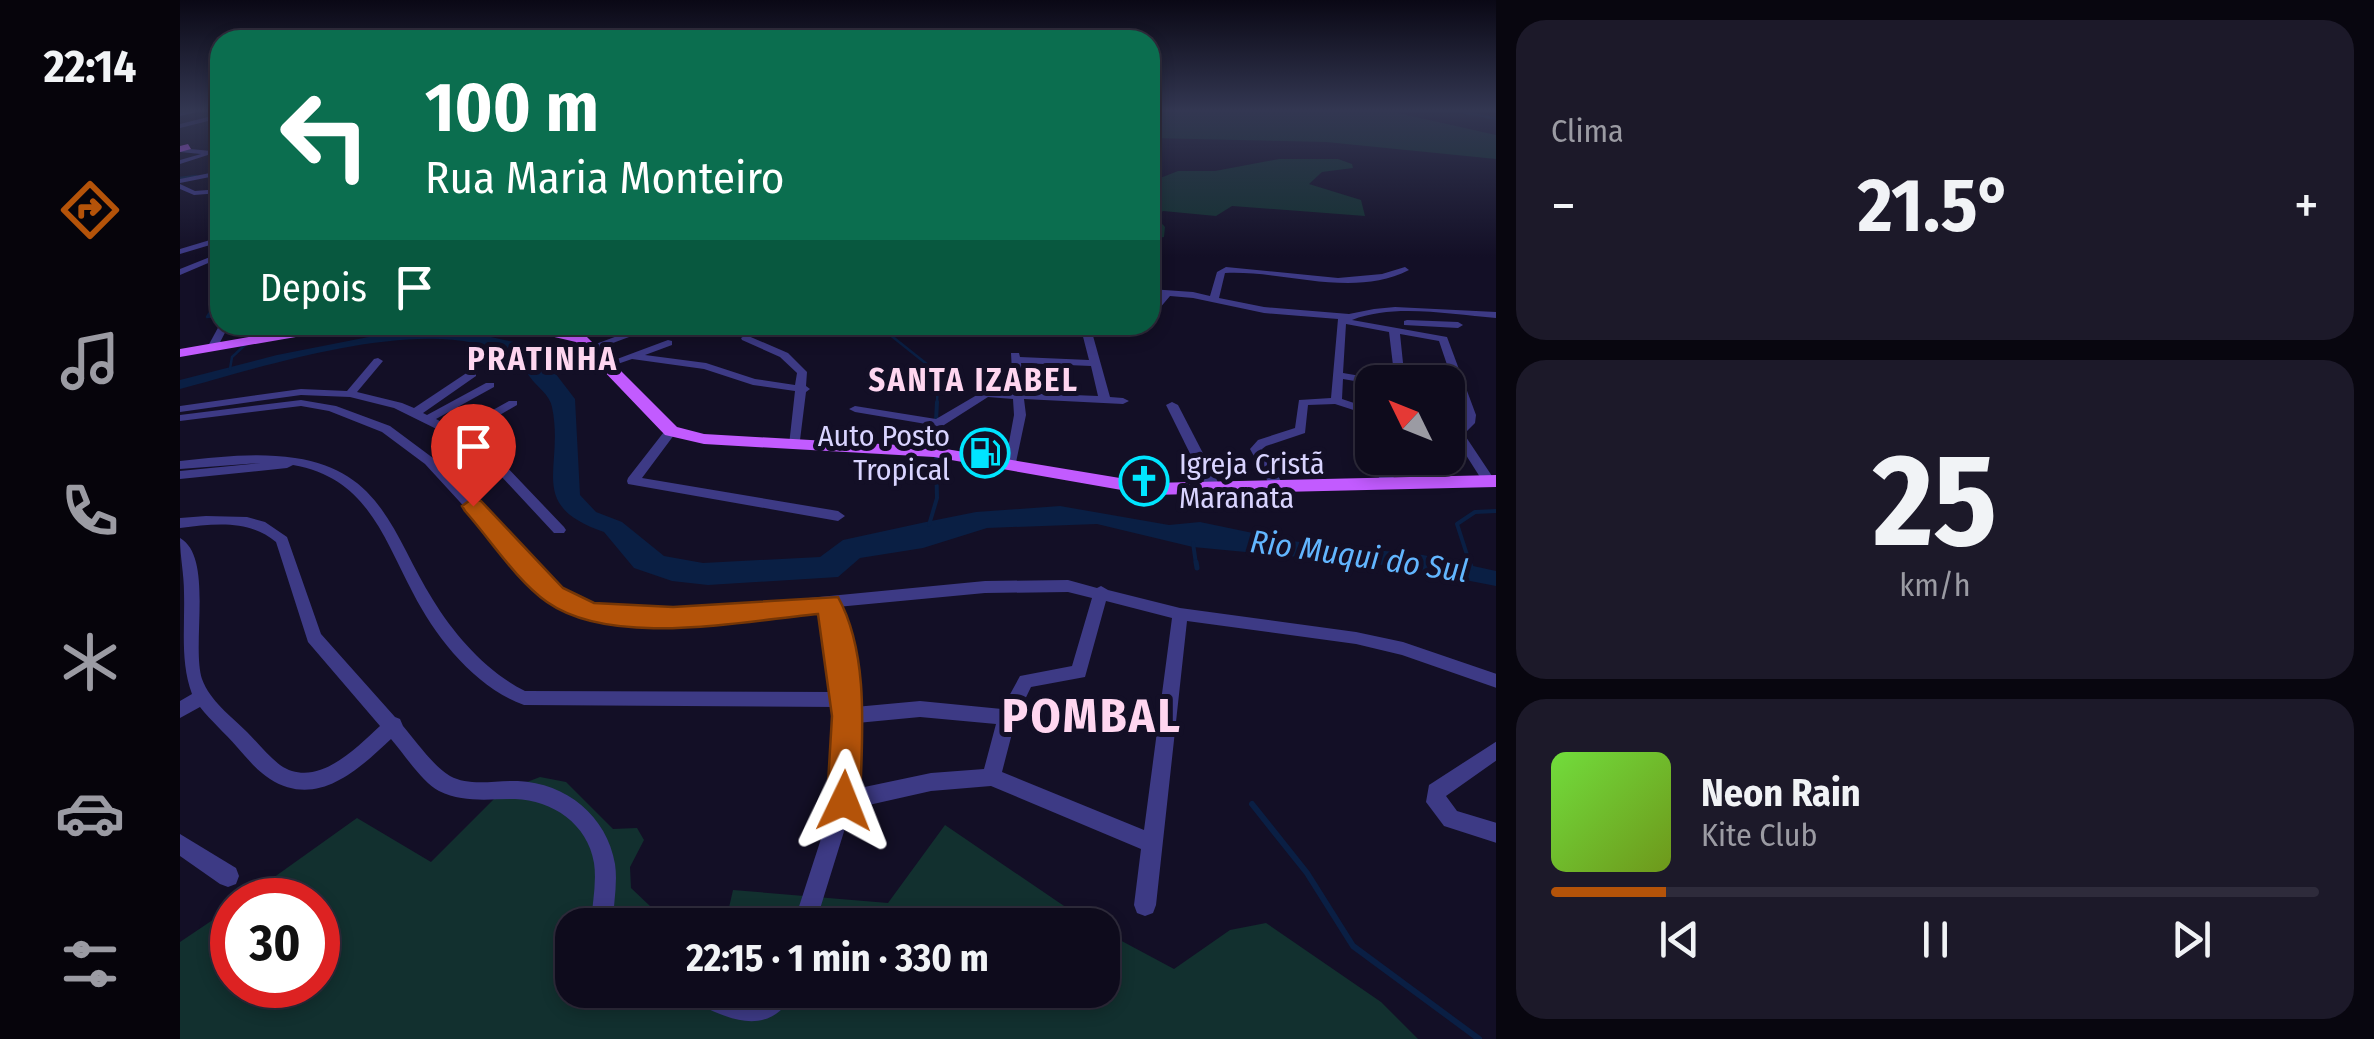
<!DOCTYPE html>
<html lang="pt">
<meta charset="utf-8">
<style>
:root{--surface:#0e0b1c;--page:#1c1929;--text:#f1f3f6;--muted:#9b9ba3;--line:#2e2b3b;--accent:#b45309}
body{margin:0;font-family:"Fira Sans Condensed",sans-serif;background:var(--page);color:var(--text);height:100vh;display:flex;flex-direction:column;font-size:38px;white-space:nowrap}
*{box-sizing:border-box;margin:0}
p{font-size:32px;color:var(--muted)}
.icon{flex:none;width:55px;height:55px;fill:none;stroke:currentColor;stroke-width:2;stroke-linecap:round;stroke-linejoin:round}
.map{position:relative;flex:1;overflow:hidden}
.panel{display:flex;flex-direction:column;gap:20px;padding:20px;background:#08060f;width:878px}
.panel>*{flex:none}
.guide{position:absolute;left:30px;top:30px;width:950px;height:305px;border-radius:30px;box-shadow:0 5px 15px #0003,0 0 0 2px var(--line);background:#0b6e4f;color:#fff;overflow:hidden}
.needle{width:65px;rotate:313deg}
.controls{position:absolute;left:1175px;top:365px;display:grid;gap:20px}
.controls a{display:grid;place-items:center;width:110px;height:110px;border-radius:20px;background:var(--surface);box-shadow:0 5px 15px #0003,0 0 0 2px var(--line);font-size:50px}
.speed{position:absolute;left:30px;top:878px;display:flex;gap:20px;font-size:50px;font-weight:700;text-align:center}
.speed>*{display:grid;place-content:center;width:130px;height:130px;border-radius:50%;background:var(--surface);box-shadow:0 5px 15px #0003,0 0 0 2px var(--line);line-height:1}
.speed .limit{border:15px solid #d22;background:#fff;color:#111}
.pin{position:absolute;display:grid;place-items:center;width:85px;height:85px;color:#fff;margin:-102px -42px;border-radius:50% 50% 50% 0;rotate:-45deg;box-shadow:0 0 10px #0007}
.pin .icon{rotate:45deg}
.me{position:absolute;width:110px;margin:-55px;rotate:2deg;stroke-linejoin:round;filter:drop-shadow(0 0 8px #0008)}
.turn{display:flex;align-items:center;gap:35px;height:210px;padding:0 50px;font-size:45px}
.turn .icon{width:130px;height:130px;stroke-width:2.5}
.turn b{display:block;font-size:70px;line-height:85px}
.then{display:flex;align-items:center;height:95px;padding:0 50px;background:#0003;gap:20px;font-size:38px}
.big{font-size:75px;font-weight:700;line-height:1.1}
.panel .card{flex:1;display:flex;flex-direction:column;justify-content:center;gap:15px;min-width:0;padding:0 35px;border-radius:30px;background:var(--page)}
.panel .dial{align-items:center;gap:0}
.dial b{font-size:130px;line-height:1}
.song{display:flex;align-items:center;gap:30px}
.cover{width:120px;height:120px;border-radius:15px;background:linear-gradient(135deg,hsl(100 70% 55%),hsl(80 70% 35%))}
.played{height:10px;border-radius:5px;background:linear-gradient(90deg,var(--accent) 15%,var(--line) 15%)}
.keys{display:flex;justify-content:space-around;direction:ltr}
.heat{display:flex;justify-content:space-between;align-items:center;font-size:55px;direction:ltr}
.trip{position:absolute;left:375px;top:908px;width:565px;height:100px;border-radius:30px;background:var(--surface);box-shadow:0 5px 15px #0003,0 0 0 2px var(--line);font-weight:700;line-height:100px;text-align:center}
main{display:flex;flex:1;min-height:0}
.dock{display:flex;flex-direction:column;width:180px;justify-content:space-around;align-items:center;background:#06040b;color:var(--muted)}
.dock .icon{width:70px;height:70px}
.dock .selected{color:var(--accent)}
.dock b{font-size:45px;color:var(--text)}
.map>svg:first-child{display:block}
</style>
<main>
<nav class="dock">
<b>22:14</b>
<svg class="icon selected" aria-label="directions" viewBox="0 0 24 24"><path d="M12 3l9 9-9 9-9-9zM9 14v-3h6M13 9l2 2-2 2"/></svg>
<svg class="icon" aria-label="music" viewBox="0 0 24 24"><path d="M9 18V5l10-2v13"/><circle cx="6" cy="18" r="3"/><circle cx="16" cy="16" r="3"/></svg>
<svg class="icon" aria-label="phone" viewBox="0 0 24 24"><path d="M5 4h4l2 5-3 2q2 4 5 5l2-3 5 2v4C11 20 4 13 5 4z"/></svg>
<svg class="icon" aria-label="climate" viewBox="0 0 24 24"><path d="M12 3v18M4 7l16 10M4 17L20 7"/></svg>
<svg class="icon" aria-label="car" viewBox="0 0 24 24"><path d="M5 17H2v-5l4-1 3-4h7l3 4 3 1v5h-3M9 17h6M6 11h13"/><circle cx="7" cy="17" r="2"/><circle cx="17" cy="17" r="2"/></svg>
<svg class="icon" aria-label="filters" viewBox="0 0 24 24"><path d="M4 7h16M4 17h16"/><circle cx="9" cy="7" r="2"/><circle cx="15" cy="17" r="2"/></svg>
</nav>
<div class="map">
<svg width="1317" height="1039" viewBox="0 0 1317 1039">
<rect width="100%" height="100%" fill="#130f26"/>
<g fill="#12302f">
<polygon points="970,111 1209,111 1316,135 1316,159 1146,142 970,138"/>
<polygon points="1099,159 1158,159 1172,164 1173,168 1142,172 1129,184 1181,200 1185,216 1052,206 1036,216 983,211 976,217 985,227 984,237 970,239 970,182 998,171 1035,171"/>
<polygon points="360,777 386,782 433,829 457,828 464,840 450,867 451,888 490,925 392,925 392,990 922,990 923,931 994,969 1050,930 1086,923 1201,1002 1238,1039 0,1039 0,942 52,907 52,985 138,985 138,900 62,900 177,818 251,862 321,792"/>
<polygon points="765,825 912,925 545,925 553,890 708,903"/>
</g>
<path fill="#0a1f44" d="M 224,330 L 302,335 L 334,342 L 362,356 L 395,399 L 400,495 L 416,512 L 442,522 L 484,556 L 523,563 L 640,557 L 663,540 L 746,522 L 796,512 L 880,506 L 989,525 L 1020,522 L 1111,541 L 1243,555 L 1316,571 L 1316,586 L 1213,566 L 1013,547 L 917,524 L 807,528 L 743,548 L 680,558 L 658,577 L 528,585 L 492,581 L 454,568 L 424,532 C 345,505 385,469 372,407 C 370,395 357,387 350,377 C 295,294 78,369 0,389 L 0,380 L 97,355 Z"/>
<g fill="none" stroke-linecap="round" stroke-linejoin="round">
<g stroke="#0a1f44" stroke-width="2.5">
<polyline points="1277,111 1317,119"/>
<polyline points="0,178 16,176"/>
<polyline points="40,297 27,317 40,315"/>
<polyline points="683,325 704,330 758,373 757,404"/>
<polyline points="362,361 406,348"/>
<polyline points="50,369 52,357 87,325"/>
</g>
<g stroke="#0a1f44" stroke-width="4">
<polyline points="756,421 757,402"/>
<polyline points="749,525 757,498 756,456"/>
<polyline points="1013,543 1016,564"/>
<polyline points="1290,564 1277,524 1295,512 1317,511"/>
</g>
<g stroke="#0a1f44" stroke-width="5">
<polyline points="1016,562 1017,568"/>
<polyline points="1289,562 1291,567"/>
</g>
<polyline stroke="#0a1f44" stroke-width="6" points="1072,804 1127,873 1173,946 1299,1039"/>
<g fill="#3d3a85" fill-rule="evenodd">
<polygon points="17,111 17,112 0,116 0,112"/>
<polygon points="40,114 40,118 0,128 0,124"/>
<polygon points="0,148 31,151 34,153 0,164 0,160 21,154 0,152"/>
<polygon points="40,171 40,175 0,183 0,179"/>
<polygon points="0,184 15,191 40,189 40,193 14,195 0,189"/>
<polygon points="40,237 40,242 0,254 0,249"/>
<polygon points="40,253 40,258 0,275 0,269"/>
<path d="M 1046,267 L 1158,278 L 1202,274 L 1225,267 L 1229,270 C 1171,299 1106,270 1045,273 L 1039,298 L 1084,307 L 1169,314 L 1194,309 L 1215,307 L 1317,312 L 1317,318 C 1271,315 1216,303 1172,320 L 1267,337 L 1296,415 L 1295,423 L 1284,434 L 1316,482 L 1315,485 L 1305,485 L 1272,433 L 1283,422 L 1284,415 L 1259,341 L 1220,334 L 1225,382 L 1215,382 L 1209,332 L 1166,324 L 1163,373 L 1198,379 L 1203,382 L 1192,382 L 1192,384 L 1163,379 L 1162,399 L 1192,409 L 1192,416 L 1155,404 L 1128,405 L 1125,433 L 1086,446 L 1082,449 L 1104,486 L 1102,489 L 1092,489 L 1070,449 L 1078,440 L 1115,428 L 1119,400 L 1151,398 L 1158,319 L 1084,313 L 1013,298 L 990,296 L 973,316 L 970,317 L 970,308 L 981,295 L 970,295 L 970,289 L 1013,292 L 1030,296 L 1037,272 Z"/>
<polygon points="1227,320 1278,322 1283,325 1278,328 1224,325 1224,321"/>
<polygon points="40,324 49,325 36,350 28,350 27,348"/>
<polygon points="467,325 476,327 414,350 410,351 405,348"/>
<path d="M 900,325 L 910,325 L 930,397 L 943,398 L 949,401 L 943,404 L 844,399 L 846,415 L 835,467 L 831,468 L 825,464 L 834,415 L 833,399 L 808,397 L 764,425 L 760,452 L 754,456 L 748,452 L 752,425 L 675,412 L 669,409 L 675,406 L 756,419 L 802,392 L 833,392 L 831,353 L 839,353 L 840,357 L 909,360 ZM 841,363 L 911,366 L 918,396 L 844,393 Z"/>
<polygon points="566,335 608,353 627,372 626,386 630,389 626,392 619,448 615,449 609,445 615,391 573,385 524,369 452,359 426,368 421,365 488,340 492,341 492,345 465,355 526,363 575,379 615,385 617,373 600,357 562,340 561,338"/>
<polygon points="198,358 203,361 177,392 222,403 234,408 288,372 296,372 296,376 243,413 247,415 306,383 314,383 314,387 256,419 277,430 329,401 337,401 337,405 287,434 303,442 384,527 386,530 384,533 374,533 295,448 214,408 170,397 121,395 0,412 0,406 121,389 167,391 194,359"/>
<path d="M 121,400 L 156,406 L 210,426 L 253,458 L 379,591 L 413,607 L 493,611 L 805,581 L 888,580 L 917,588 L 921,586 L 928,590 L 1000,608 L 1176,632 L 1223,642 L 1317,674 L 1317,688 L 1222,655 L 1176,644 L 1007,621 L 976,905 L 973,913 L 965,916 L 957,913 L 954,905 L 961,849 L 811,786 L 751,791 L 671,809 L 635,925 L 613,925 L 652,805 L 659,758 L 658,707 L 344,705 C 295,687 256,638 233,593 C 202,534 186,478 113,465 L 107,468 L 0,479 L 0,471 L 81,463 L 0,469 L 0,461 C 38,457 77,452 115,458 C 203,471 213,536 253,600 C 275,636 307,672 345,691 L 656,692 L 642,608 L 493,623 L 411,619 L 369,599 L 245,464 L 202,432 L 149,411 L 121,406 L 0,421 L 0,415 ZM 888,592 L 912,598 L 892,666 L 840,676 L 822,709 L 740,701 L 675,707 L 667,651 L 657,607 L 805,593 ZM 926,601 L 992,618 L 964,830 L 822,772 L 836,718 L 851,687 L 905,677 ZM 740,717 L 816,724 L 804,769 L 751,773 L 675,789 L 678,758 L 677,723 Z"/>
<polygon points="992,402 998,405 1041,488 1039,491 1029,491 1027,488 986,405"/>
<polygon points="491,427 497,431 462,478 658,511 665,516 658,521 448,484 447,481 448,478 487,428"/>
<polygon points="1192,445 1192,458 1195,458 1217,481 1219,484 1217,487 1207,487 1175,449 1181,445"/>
<path d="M 26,516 L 67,517 L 85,522 L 107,537 L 141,634 L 215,717 L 220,719 L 223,726 C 235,740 254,767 270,776 C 290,787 316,780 338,781 C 386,783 427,816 435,864 C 438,884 433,905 433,925 L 411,925 C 412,904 417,883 414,863 C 408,824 372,800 335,799 C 308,799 284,803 259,791 C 242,782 224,754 211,739 C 178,770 137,809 90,779 C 77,771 67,758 57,747 C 45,733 31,721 20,707 L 0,718 L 0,701 L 12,694 C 0,661 5,628 4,593 C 4,574 0,557 0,538 C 34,557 11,645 22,679 C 30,701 51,716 67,732 C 78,743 88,756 100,765 C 136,790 175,749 200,726 L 128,642 L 96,542 C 68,519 34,524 0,528 L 0,518 Z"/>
<polygon points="1317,741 1317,760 1266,796 1277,811 1317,823 1317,843 1264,826 1246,802 1249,785"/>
<polygon points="0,834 56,868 59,876 56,884 48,887 40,884 0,856"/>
<path d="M 502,990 L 539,990 L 565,1003 L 578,1004 L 592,990 L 616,990 C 590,1039 550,1021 506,998 Z"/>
</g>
<g fill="#c25bff" fill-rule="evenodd">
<polygon points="8,144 11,149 0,152 0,146"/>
<polygon points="137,325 169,325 162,329 0,357 0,349"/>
<polygon points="323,325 352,325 406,336 497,427 524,434 754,447 970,483 1317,475 1317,487 970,495 754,457 524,444 485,435 396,342"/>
</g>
</g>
<linearGradient id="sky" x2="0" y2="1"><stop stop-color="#0a0815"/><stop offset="0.43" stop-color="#333752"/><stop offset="1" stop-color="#333752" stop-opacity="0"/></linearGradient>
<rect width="1317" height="257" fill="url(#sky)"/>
<path fill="#b45309" stroke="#753606" stroke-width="2.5" d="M 293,498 L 301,501 L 383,588 L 414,603 L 493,607 L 658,597 C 690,655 682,737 680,801 L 675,812 L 664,817 L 652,812 L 647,801 L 652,716 L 638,614 C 563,621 432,648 367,602 C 336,580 310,539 285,511 L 282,506 Z"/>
<defs>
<g id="fuel-ring" transform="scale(2.5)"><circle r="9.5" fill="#130f26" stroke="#00e5ff" stroke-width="1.5"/><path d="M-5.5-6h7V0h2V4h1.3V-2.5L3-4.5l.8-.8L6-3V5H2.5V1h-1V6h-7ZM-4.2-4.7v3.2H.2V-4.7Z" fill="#00e5ff"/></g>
<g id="church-ring" transform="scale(2.5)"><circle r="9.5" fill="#130f26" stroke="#00e5ff" stroke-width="1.5"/><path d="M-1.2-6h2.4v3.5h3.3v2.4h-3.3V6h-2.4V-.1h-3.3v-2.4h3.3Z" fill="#00e5ff"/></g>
</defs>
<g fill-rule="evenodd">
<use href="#fuel-ring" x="805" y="453"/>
<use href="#church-ring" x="964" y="481"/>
</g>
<g text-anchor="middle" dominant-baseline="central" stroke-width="10" stroke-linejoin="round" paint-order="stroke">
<g font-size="30" fill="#d9d4ff" stroke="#130f26" text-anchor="end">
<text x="770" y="436">Auto Posto<tspan x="770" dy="34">Tropical</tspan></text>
<text x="999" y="464" text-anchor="start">Igreja Cristã<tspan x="999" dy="34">Maranata</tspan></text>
</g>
<g font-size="32" font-weight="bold" letter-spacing="2.5" fill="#ffd6f0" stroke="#130f26">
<text x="363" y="359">PRATINHA</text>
<text x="794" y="380">SANTA IZABEL</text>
</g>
<g font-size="32" font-style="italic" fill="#62b6ff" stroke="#130f26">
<text transform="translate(1179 556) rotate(8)">Rio Muqui do Sul</text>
</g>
<g font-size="48" font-weight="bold" letter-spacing="2.5" fill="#ffd6f0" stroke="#130f26">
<text x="912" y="716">POMBAL</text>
</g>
</g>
</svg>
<div class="controls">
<a><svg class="needle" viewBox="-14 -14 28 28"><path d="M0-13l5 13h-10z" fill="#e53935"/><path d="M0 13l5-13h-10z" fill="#9b9ba3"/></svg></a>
</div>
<div class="speed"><div class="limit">30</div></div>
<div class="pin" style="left:293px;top:506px;background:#d93025"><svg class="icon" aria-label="arrive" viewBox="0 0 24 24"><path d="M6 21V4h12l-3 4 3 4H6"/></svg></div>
<svg class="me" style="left:664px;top:801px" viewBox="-20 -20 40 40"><path d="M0-17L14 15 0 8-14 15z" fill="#b45309" stroke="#fff" stroke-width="4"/></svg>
<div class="trip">22:15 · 1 min · 330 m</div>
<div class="guide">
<div class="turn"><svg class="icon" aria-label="left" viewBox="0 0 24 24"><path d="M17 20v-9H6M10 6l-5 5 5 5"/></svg><div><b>100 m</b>Rua Maria Monteiro</div></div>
<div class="then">Depois<svg class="icon" aria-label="arrive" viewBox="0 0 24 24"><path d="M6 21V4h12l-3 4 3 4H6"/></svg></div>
</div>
</div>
<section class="panel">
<div class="card"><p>Clima</p>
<div class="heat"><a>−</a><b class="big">21.5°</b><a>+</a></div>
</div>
<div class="card dial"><b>25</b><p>km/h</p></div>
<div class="card">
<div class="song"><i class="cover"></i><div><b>Neon Rain</b><p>Kite Club</p></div></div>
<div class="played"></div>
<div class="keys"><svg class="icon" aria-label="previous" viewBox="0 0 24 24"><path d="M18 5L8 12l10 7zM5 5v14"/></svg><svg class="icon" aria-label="pause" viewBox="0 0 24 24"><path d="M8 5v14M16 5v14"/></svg><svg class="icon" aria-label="next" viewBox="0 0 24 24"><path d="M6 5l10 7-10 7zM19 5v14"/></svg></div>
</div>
</section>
</main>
